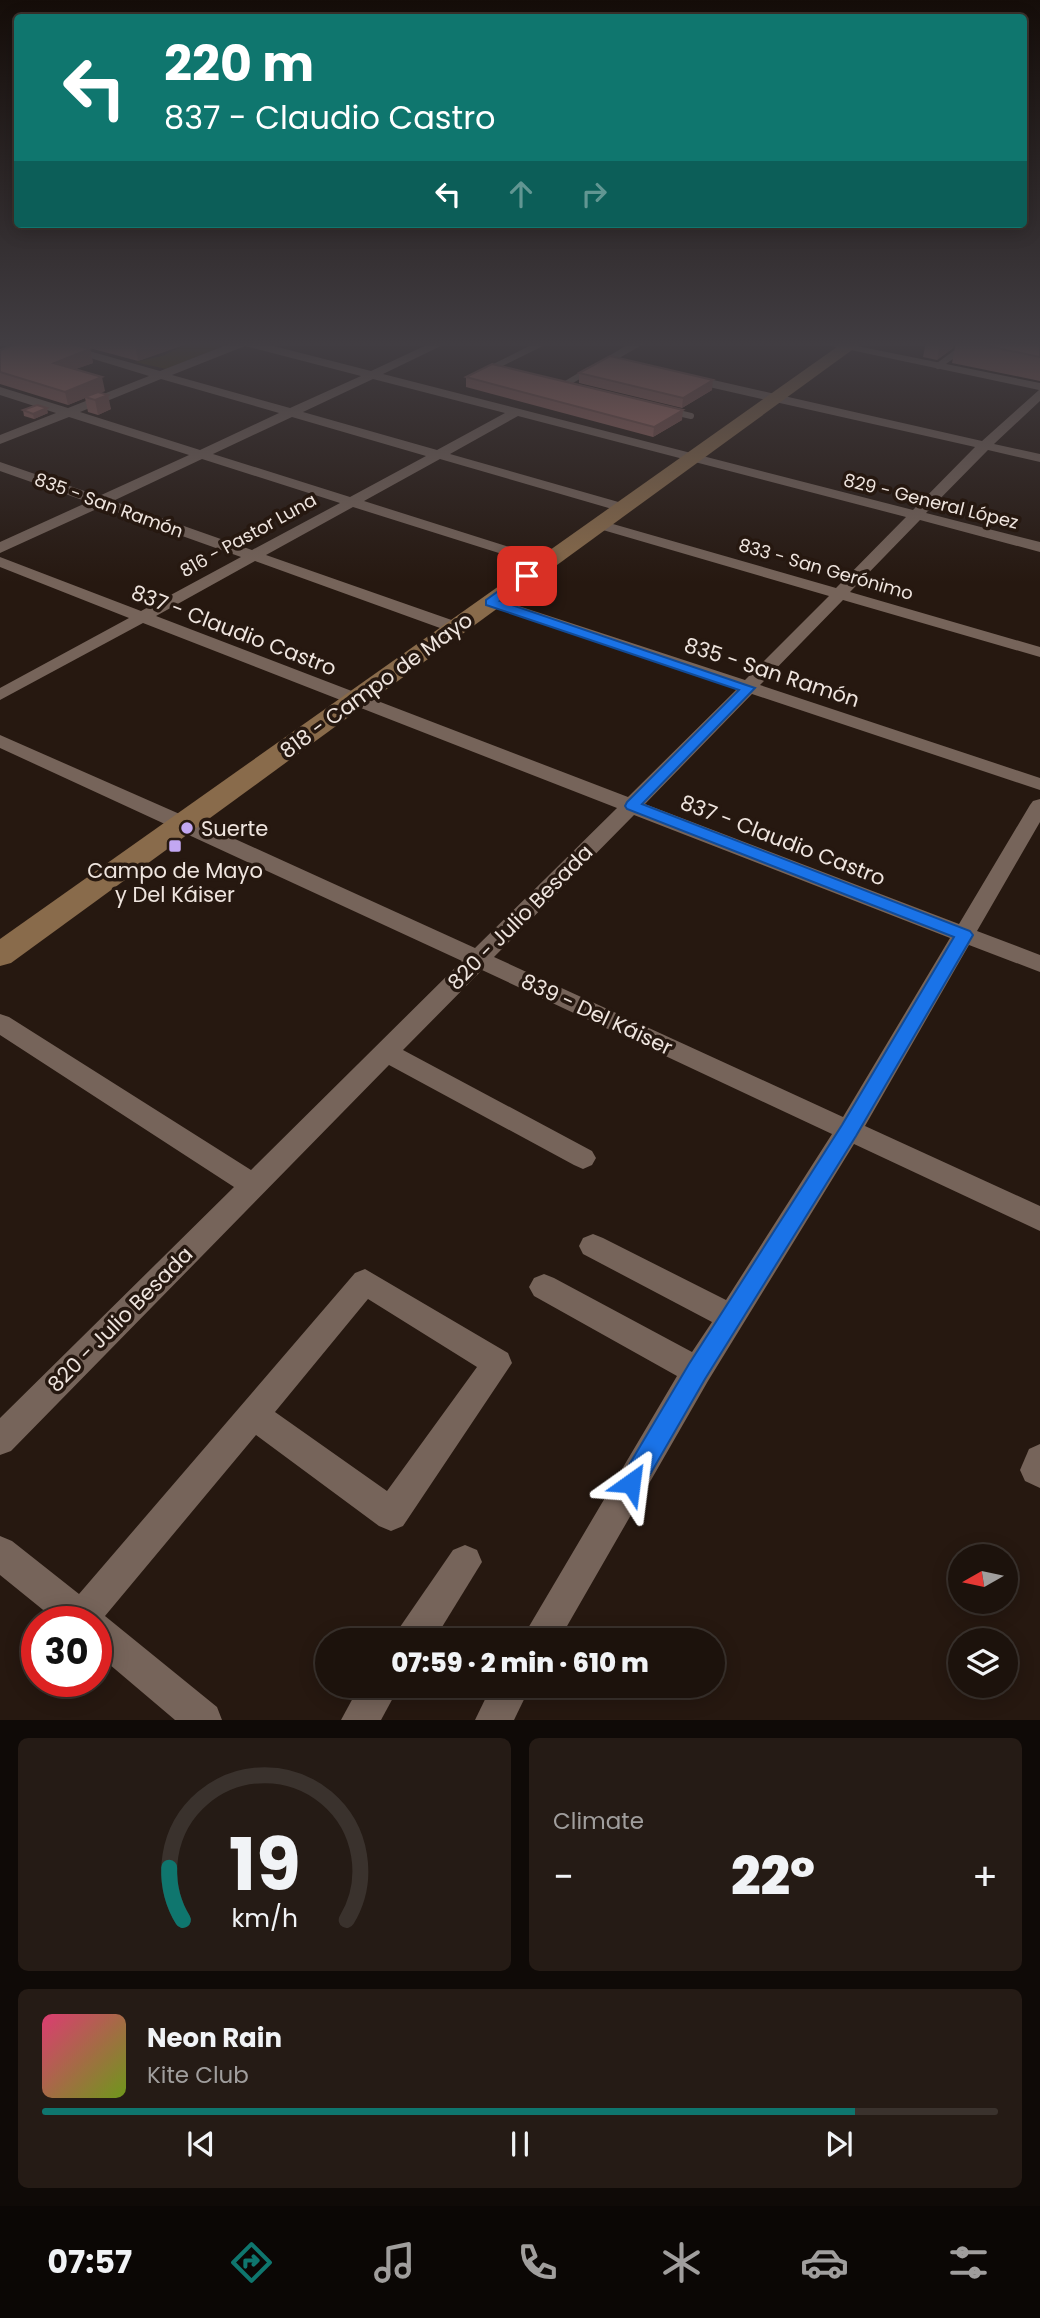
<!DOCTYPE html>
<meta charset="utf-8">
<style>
:root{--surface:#1c120c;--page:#251b15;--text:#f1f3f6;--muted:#a09e9d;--line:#3a322d;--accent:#0f766e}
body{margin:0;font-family:Poppins,sans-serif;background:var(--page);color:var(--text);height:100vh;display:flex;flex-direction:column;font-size:26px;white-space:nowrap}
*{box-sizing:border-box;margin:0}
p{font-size:23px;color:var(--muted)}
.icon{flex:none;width:38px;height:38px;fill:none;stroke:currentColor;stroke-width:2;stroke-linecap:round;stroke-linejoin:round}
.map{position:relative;height:1720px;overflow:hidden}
.side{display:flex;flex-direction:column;gap:18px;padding:18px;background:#0f0a07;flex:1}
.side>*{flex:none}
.hud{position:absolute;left:14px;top:14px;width:1013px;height:214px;border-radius:7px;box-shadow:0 4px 18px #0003,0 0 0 2px var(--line);background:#0f766e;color:#fff;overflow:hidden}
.needle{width:46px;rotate:261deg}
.fabs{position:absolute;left:948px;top:1544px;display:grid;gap:14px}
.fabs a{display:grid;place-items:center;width:70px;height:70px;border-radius:50%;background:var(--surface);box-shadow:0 4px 18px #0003,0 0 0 2px var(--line);font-size:35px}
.speed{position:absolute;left:21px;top:1606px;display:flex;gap:14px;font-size:35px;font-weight:700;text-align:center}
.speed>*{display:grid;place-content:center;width:91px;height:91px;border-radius:50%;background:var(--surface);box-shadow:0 4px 18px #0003,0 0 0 2px var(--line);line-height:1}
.speed .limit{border:10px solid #d22;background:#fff;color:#111}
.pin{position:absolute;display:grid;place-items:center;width:60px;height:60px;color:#fff;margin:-30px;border-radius:14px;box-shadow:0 4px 10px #0006}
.me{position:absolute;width:77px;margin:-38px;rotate:31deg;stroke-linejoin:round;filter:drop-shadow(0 0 5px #0008)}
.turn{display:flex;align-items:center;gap:24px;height:147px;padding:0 35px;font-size:32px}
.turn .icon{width:91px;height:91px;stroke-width:2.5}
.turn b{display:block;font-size:49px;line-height:60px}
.lanes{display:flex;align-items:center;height:66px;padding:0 35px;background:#0003;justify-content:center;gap:35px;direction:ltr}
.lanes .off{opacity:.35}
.big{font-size:52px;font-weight:800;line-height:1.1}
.side .widget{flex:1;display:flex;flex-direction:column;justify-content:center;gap:10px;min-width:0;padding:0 24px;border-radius:10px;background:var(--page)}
.side .dial{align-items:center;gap:0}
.dial svg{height:182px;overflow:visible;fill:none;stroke:var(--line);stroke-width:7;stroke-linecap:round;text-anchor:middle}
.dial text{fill:var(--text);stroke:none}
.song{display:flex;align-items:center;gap:21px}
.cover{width:84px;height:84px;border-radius:10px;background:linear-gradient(135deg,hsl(340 70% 55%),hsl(80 70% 35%))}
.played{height:7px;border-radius:4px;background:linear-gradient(90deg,var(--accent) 85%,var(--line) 85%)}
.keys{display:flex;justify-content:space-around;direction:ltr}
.heat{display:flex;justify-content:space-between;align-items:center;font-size:38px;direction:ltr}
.side .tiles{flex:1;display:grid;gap:18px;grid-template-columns:1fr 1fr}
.widget:last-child{grid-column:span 2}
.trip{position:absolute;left:315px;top:1628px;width:410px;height:70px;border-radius:35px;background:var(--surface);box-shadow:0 4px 18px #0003,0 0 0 2px var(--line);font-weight:800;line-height:70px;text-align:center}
.menu{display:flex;height:112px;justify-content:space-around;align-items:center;background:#0b0705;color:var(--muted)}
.menu .icon{width:49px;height:49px}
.menu .selected{color:var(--accent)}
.menu b{font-size:32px;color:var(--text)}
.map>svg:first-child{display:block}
</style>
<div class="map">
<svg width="1040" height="1720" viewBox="0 0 1040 1720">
<rect width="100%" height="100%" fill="#261810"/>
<polygon fill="#3f3300" points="192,342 223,342 225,345 166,369 135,362 162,356"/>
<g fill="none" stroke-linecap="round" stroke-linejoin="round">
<g stroke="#76645a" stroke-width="6">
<polyline points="938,366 964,347"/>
<polyline points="484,372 544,342"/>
<polyline points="564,385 589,370"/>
<polyline points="670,411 691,416"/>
</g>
<g fill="#76645a" fill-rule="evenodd">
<path d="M 38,342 L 57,342 L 160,371 L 234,342 L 258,342 L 371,371 L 433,342 L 449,342 L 383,374 L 913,510 L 975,447 L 687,382 L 681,378 L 687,374 L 982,441 L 1039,390 L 813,342 L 837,342 L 1040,383 L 1040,401 L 994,444 L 1040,454 L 1040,462 L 988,450 L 926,513 L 1040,542 L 1040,552 L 920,520 L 850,592 L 1040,647 L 1040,657 L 843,600 L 760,685 L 1040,778 L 1040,790 L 752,694 L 645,804 L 959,924 L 1030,805 L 1033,801 L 1040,799 L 1040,822 L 977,931 L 1040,955 L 1040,972 L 969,945 L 865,1126 L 1040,1206 L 1040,1231 L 854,1144 L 708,1381 L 559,1640 L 521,1640 L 677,1376 L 534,1296 L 529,1287 L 534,1278 L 544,1274 L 554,1278 L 692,1352 L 712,1322 L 583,1254 L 579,1246 L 583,1238 L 593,1234 L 603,1238 L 726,1300 L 832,1134 L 482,970 L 403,1050 L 592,1151 L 596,1158 L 592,1165 L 583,1169 L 574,1165 L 389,1065 L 11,1451 L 0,1455 L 0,1418 L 234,1187 L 0,1035 L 0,1014 L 9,1017 L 251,1170 L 462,961 L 0,748 L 0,735 L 191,819 L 475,948 L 617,808 L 143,623 L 0,700 L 0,688 L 129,618 L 0,567 L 0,557 L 141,611 L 241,557 L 101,507 L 0,553 L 0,542 L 88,502 L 0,471 L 0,462 L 99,496 L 189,455 L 69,417 L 0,444 L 0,435 L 56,413 L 0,395 L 0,387 L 68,408 L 149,376 ZM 245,346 L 361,376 L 290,408 L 172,375 ZM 161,379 L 279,413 L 200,450 L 80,412 ZM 373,379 L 505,413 L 437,450 L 303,412 ZM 518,416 L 906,517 L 836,588 L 606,522 L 596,522 L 594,525 L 596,528 L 829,596 L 745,680 L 497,599 L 485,599 L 483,602 L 485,605 L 737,689 L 628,797 L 156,616 L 255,561 L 451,632 L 463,632 L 465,628 L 463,624 L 266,555 L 353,507 L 540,566 L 550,566 L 553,563 L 550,560 L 364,501 L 440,459 L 619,511 L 629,511 L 631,508 L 629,505 L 450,454 ZM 292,417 L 426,456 L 350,497 L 213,454 ZM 202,459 L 340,503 L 252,550 L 113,501 ZM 634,815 L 950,938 L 843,1117 L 494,957 Z"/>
<polygon points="632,342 647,342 614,361 604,359"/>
<path d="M 365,1269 L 508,1353 L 512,1363 L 403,1526 L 391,1531 L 379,1526 L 256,1435 L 105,1616 L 217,1707 L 222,1720 L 175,1720 L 96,1653 L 96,1622 L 58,1622 L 0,1575 L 0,1536 L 12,1541 L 79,1594 L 355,1273 ZM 368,1299 L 477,1367 L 387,1491 L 275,1412 Z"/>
<polygon points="1040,1444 1040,1488 1025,1481 1020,1470 1029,1449"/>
<polygon points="465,1545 477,1550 482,1562 434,1640 395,1640 400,1627 453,1550"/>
<polygon points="360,1685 400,1685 381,1720 341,1720"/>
<polygon points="492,1685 531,1685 514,1720 475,1720"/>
</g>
<polygon fill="#896b4b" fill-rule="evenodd" points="844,342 863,342 11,963 0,966 0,939"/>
</g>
<g fill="#99655e">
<polygon points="67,342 192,342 138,361"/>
<polygon points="926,342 954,342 953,348 937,360 923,357"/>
<polygon points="956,342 1040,342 1040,381 952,363"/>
<polygon points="36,345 90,349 93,363 75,369 105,391 101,392 111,409 98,415 88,412 85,398 68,405 0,384 0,350"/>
<polygon points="579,373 712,390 682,408 579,383"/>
<polygon points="466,377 682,420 653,437 466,387"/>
<polygon points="23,410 48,413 34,419 24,416"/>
</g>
<g fill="#7d524c">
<polygon points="136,342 192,342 138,361 135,343"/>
<polygon points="944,342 954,342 953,348 937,360 940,346"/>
<polygon points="90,349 93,363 57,376 54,363"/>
<polygon points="102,377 105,391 87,398 85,397 85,398 68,405 65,392"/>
<polygon points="713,380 712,390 682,408 683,398"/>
<polygon points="108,395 111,409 98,415 95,400"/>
<polygon points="47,408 48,413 34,419 33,414"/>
<polygon points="683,410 682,420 653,437 654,427"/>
</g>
<g fill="#b2756d" stroke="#7d524c" stroke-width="2">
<polygon points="22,342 36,345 45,342 65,342 90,349 54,363 102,377 65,392 0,372 0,350"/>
<polygon points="926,342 944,342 940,346"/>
<polygon points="968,342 1040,342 1040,357"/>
<polygon points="610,356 713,380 683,398 579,373"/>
<polygon points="492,364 683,410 654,427 466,377"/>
<polygon points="98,392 108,395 95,400 85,397"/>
<polygon points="37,405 47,408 33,414 23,410"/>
</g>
<linearGradient id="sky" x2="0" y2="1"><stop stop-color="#150d09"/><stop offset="0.59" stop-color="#413d42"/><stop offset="1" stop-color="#413d42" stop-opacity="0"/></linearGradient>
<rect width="1040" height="583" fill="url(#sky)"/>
<polygon fill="#1a73e8" stroke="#114b97" stroke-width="2" points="523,573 533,576 500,601 755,688 642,804 970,931 973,935 856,1136 705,1379 640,1492 631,1495 623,1492 619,1483 623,1475 689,1364 842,1125 954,937 627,809 625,806 627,802 739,690 486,605 486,600"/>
<g fill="#c2a7f2" stroke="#261810" stroke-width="2.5">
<circle cx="187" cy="828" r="7"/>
<rect x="168" y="839" width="14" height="14" rx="3.5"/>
</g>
<g text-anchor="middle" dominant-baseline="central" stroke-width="7" stroke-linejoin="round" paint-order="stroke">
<g font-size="18" fill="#efe5df" stroke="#261810">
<text transform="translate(931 501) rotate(14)">829 - General López</text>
<text transform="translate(109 505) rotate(20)">835 - San Ramón</text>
<text transform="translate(248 535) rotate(-29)">816 - Pastor Luna</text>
<text transform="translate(826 569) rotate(16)">833 - San Gerónimo</text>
</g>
<g font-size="21" fill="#efe5df" stroke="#261810">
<text transform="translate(234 630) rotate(21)">837 - Claudio Castro</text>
<text transform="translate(772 672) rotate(18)">835 - San Ramón</text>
<text transform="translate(376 685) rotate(-36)">818 - Campo de Mayo</text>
<text transform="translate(783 840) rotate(21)">837 - Claudio Castro</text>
<text transform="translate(520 917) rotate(-45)">820 - Julio Besada</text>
<text transform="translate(597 1014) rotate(25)">839 - Del Káiser</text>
<text transform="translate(120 1319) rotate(-45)">820 - Julio Besada</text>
</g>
<g font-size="21" fill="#efe5df" stroke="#261810" text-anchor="start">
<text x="201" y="828">Suerte</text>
<text x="175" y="870" text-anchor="middle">Campo de Mayo<tspan x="175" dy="24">y Del Káiser</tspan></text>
</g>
</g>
</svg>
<div class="fabs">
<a><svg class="needle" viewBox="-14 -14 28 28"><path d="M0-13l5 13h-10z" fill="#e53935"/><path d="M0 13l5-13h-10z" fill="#a09e9d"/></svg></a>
<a><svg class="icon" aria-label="layers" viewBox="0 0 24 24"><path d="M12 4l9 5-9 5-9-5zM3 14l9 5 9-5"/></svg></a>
</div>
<div class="speed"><div class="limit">30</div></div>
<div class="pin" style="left:527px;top:576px;background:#d93025"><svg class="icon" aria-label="arrive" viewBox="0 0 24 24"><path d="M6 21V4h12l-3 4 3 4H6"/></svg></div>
<svg class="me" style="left:631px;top:1483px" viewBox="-20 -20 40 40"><path d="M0-17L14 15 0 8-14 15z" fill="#1a73e8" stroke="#fff" stroke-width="4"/></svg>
<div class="trip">07:59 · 2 min · 610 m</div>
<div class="hud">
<div class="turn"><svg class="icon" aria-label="left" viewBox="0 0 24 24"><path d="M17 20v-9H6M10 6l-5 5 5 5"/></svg><div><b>220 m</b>837 - Claudio Castro</div></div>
<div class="lanes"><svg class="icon" aria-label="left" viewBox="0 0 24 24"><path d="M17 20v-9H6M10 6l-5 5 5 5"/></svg><svg class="icon off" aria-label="ahead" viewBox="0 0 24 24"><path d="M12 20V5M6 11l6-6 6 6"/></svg><svg class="icon off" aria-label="right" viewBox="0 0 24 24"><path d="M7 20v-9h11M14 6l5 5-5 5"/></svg></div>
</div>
</div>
<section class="side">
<div class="tiles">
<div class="widget dial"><svg viewBox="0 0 100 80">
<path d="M14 69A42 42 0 1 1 86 69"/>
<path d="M14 69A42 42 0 0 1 8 46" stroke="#0f766e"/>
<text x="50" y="56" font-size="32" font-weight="700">19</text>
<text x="50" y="72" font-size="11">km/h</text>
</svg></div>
<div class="widget"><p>Climate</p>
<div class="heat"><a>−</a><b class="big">22°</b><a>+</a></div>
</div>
<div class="widget">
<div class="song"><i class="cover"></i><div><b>Neon Rain</b><p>Kite Club</p></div></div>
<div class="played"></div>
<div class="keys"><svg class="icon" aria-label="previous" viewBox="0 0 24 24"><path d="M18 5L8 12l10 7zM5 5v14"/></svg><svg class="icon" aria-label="pause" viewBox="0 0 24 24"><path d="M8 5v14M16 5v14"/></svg><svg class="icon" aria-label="next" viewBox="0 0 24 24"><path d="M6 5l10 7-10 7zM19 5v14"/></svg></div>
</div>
</div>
</section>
<nav class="menu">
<b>07:57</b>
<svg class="icon selected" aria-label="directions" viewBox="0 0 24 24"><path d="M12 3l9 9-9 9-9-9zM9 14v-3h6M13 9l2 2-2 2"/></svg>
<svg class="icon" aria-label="music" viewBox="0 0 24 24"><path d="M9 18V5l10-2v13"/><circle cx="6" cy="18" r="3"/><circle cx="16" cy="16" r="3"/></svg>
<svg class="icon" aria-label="phone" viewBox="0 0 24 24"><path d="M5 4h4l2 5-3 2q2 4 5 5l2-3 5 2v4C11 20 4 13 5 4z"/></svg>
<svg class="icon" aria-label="climate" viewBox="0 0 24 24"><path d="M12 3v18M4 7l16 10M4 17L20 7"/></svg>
<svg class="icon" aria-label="car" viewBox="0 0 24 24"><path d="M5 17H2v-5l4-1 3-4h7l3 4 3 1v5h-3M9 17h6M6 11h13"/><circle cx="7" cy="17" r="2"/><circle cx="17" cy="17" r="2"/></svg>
<svg class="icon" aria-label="filters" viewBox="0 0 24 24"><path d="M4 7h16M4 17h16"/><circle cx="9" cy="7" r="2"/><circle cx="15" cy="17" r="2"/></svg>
</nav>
